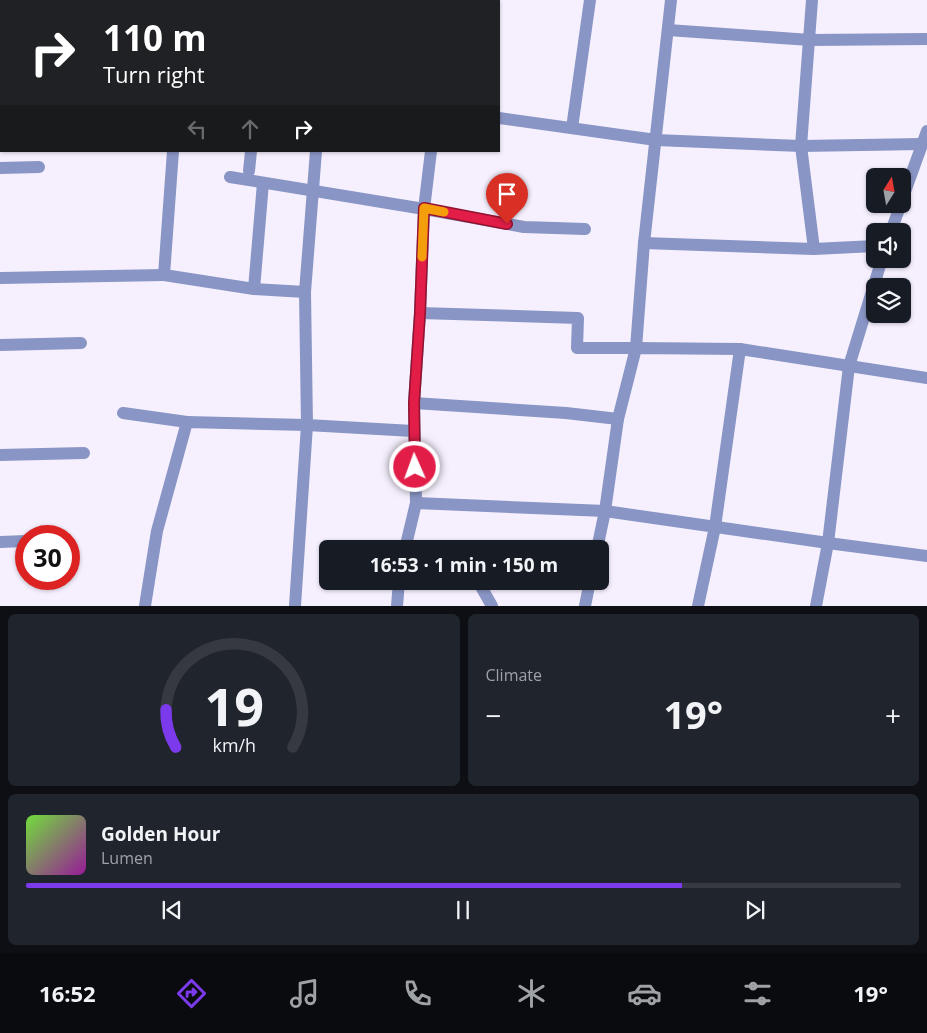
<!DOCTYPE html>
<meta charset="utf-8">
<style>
:root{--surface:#171b24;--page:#20242c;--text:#f1f3f6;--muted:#9ea1a6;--line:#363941;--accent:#7c3aed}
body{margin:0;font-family:"Open Sans",sans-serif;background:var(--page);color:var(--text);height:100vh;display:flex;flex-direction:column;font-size:19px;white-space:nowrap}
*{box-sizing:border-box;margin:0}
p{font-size:16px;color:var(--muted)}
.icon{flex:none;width:28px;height:28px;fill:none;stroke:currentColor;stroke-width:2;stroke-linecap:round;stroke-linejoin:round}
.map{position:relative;height:606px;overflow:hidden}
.drawer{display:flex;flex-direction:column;gap:8px;padding:8px;background:#0d0f14;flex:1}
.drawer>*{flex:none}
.top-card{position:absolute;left:0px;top:0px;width:500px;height:152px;box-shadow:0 1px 4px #0004;background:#202124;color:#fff;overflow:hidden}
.needle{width:32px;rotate:11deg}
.fabs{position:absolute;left:866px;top:168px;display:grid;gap:10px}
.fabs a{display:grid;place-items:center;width:45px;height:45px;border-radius:8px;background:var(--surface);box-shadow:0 1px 4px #0004;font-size:25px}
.speed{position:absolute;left:15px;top:525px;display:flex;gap:10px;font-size:25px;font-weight:700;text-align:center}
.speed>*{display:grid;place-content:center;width:65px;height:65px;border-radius:50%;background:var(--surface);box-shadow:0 1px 4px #0004;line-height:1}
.speed .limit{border:8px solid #d22;background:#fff;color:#111}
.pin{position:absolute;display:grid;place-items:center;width:42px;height:42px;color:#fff;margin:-51px -21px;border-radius:50% 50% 50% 0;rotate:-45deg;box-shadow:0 0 5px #0007}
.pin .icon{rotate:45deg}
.me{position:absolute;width:55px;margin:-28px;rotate:358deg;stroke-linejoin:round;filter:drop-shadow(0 0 4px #0008)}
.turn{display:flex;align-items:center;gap:18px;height:105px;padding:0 20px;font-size:22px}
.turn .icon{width:65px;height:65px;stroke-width:2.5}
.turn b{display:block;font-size:35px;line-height:42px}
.lanes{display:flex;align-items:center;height:48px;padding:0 20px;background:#0003;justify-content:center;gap:25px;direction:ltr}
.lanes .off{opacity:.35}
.big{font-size:38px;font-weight:700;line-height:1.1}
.drawer .tile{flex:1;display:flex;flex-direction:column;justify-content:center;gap:8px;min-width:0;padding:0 18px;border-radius:8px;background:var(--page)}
.drawer .dial{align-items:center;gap:0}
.dial svg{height:130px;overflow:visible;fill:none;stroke:var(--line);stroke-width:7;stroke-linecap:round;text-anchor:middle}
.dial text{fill:var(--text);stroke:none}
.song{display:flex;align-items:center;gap:15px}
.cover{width:60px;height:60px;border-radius:8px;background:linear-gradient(135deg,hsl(100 70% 55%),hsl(300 70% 35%))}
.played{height:5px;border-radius:2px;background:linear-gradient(90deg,var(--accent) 75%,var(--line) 75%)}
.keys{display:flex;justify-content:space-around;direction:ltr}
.heat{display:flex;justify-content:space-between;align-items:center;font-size:28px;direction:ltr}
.drawer .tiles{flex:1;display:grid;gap:8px;grid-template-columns:1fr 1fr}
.tile:last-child{grid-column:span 2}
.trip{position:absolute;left:319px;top:540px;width:290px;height:50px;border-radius:8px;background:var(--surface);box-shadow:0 1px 4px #0004;font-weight:700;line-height:50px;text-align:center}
.dock{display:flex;height:80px;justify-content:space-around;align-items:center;background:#090b0e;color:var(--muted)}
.dock .icon{width:35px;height:35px}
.dock .current{color:var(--accent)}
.dock b{font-size:22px;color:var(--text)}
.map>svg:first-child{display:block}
</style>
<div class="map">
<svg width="927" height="606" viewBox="0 0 927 606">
<rect width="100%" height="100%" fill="#f6f0fe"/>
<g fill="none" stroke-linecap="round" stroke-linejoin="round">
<g stroke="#8995c4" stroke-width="12">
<polyline points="812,0 801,146 814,249"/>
<polyline points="123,1 123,0"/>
<polyline points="191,1 191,0"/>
<polyline points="276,1 276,0"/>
<polyline points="372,1 372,0"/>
<polyline points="465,1 465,0"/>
<polyline points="668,30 810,40 927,39"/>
<polyline points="499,118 656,140 801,146 922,144"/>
<polyline points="572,128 590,0"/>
<polyline points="173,151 164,275 254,289 305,292 316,151"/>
<polyline points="0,168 39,167"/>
<polyline points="249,171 251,151"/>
<polyline points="230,177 424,209 524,227 585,229"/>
<polyline points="902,200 927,131"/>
<polyline points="891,231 901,204"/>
<polyline points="644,243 814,249 875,246"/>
<polyline points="0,278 164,275"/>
<polyline points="254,289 263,183"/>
<polyline points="420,313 578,318 577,348 636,348 644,243 671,0"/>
<polyline points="0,345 81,343"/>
<polyline points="927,378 740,349 636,348 618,419 605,511 828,543 927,556"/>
<polyline points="414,403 566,413 618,419"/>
<polyline points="123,413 187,422"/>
<polyline points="0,455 84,453"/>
<polyline points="416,503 605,511 597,549"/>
<polyline points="0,542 26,541"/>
<polyline points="405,549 416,503 414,403 420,313 424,209 431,151"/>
<polyline points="462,581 479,583 492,606"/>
<polyline points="145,606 157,531 187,422 307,425 413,431"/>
<polyline points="295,606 307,425 305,292"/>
<polyline points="397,606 399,581"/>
<polyline points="585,606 590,581"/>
<polyline points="698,606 715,527 740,349"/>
<polyline points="816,606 828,543 849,366 882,259"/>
</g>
</g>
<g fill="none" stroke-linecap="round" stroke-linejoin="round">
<g stroke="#92132f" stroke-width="12">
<polyline id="route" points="415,467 414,403 420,313 424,208 507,224"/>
</g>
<use href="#route" stroke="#e11d48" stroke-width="9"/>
<polyline stroke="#f59e0b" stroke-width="9" points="422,257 424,208 444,212"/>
</g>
</svg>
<div class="fabs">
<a><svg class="needle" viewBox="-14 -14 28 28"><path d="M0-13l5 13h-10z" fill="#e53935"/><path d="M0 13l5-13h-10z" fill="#9ea1a6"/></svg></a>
<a><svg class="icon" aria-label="sound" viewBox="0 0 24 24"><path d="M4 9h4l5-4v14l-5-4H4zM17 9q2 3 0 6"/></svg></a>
<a><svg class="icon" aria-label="layers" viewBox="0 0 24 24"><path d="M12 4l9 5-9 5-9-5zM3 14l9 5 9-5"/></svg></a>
</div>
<div class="speed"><div class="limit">30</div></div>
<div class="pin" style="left:507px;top:224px;background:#d93025"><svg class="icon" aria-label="arrive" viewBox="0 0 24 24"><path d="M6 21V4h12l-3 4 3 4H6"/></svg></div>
<svg class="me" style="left:415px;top:467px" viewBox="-20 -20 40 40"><circle r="17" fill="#e11d48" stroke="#fff" stroke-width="3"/><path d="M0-11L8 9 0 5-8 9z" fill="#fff"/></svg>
<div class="trip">16:53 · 1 min · 150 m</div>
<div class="top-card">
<div class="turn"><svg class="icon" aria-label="right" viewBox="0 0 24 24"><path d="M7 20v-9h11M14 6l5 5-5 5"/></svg><div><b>110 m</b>Turn right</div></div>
<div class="lanes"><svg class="icon off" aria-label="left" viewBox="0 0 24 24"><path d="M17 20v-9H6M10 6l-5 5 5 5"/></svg><svg class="icon off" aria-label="ahead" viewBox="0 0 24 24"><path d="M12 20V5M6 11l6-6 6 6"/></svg><svg class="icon" aria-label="right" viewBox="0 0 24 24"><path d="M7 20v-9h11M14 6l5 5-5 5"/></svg></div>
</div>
</div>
<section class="drawer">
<div class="tiles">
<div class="tile dial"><svg viewBox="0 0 100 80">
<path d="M14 69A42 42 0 1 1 86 69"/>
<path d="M14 69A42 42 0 0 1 8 46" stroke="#7c3aed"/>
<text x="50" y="56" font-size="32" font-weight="700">19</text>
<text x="50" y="72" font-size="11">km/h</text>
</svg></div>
<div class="tile"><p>Climate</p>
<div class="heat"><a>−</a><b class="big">19°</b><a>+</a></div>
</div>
<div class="tile">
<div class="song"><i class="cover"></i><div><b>Golden Hour</b><p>Lumen</p></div></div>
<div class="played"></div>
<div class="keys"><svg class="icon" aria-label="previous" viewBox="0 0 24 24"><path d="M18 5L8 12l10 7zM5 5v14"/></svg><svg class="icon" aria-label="pause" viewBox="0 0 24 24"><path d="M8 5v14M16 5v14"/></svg><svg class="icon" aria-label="next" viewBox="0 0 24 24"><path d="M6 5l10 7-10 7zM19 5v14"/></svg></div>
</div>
</div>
</section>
<nav class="dock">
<b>16:52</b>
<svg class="icon current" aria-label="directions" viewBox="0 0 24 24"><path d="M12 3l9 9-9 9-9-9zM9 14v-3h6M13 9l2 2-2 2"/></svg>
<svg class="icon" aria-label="music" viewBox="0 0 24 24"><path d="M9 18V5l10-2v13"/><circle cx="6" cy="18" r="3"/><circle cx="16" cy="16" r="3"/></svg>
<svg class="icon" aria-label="phone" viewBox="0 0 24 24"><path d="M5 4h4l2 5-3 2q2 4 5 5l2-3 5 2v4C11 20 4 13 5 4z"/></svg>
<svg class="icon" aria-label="climate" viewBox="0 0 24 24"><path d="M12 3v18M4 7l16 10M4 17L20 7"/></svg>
<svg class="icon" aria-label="car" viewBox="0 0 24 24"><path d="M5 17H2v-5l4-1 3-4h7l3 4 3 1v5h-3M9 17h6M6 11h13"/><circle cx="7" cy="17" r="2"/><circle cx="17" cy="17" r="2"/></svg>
<svg class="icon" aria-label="filters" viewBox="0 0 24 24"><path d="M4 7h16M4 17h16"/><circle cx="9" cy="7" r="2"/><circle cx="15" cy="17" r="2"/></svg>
<b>19°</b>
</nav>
